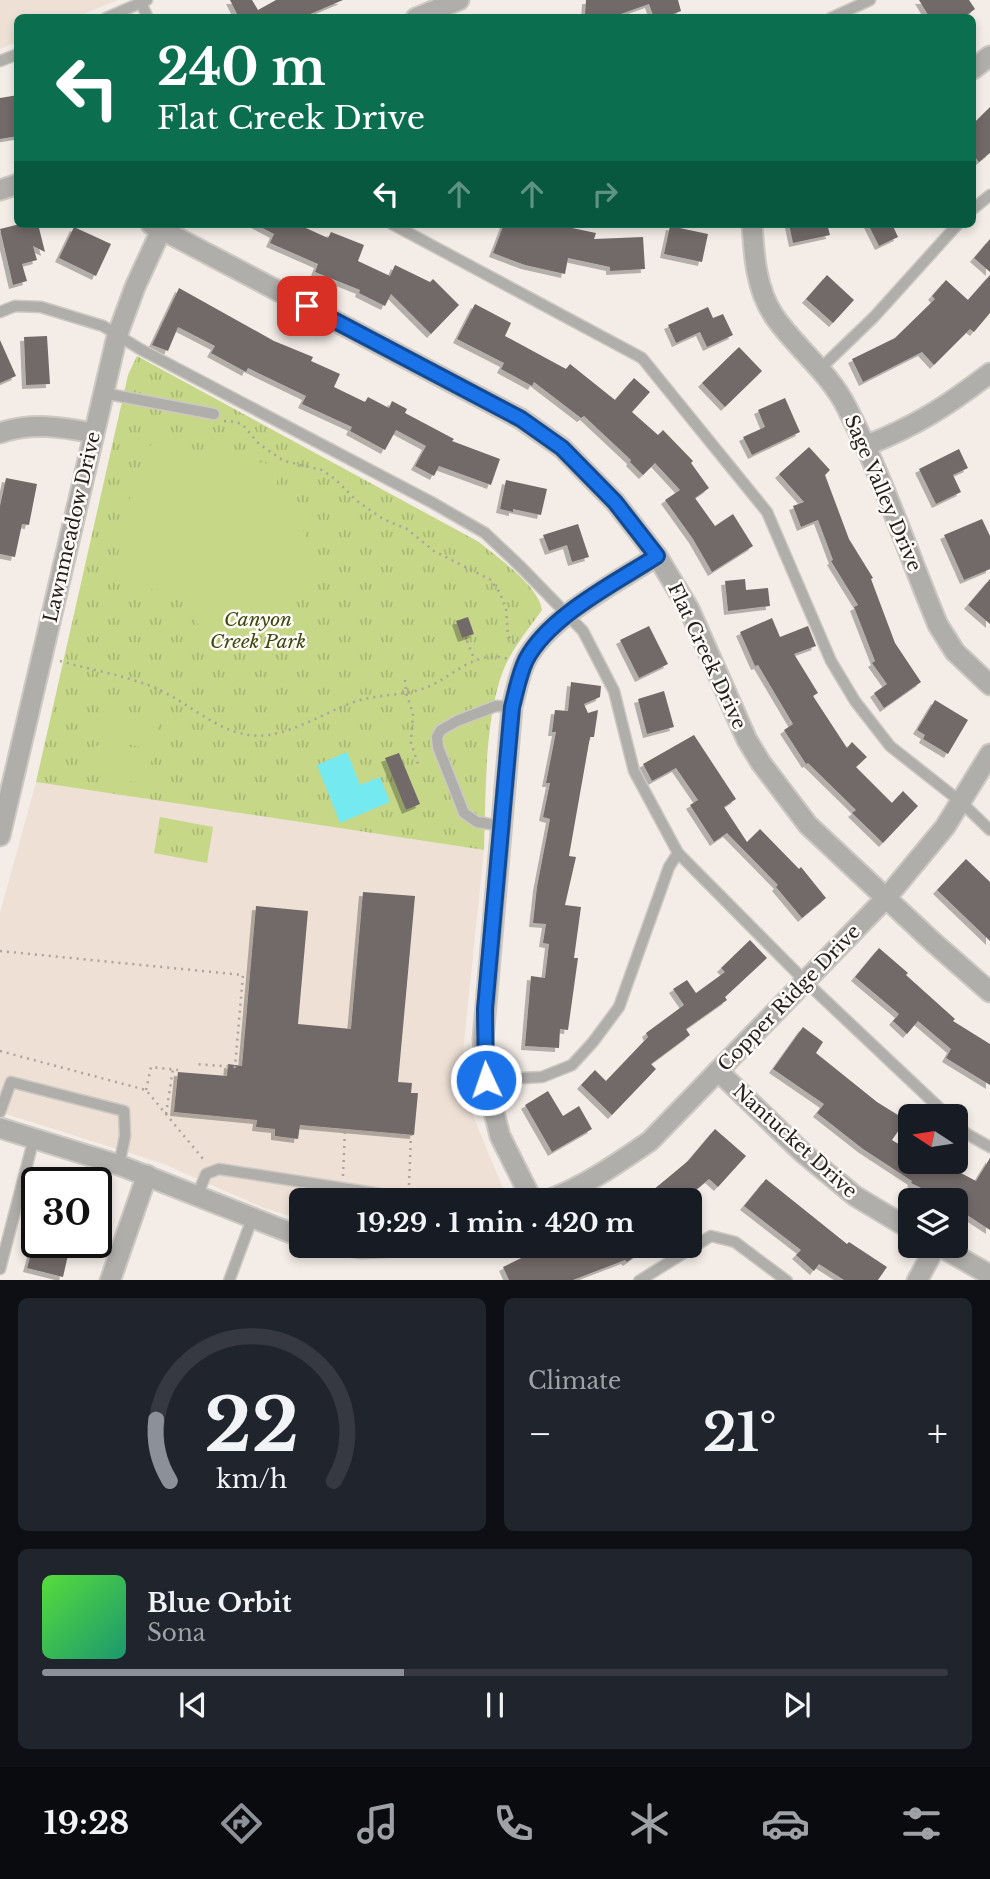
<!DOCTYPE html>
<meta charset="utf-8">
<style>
:root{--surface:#171b24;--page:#20242c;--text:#f1f3f6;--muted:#9ea1a6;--line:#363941;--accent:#8c9099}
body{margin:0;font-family:"Libre Baskerville",serif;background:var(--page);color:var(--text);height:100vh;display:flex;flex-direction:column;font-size:26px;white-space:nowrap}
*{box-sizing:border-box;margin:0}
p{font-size:23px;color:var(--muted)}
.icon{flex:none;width:38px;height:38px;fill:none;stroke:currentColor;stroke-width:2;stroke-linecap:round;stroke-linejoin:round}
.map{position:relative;height:1280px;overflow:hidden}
.panel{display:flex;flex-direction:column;gap:18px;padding:18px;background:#0d0f14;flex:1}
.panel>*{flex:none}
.guide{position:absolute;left:14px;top:14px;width:962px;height:214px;border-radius:10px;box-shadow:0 4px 10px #0003;background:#0b6e4f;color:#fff;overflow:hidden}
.needle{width:46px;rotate:282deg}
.buttons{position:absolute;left:898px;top:1104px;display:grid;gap:14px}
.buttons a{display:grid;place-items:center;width:70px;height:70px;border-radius:10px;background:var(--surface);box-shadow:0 4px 10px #0003;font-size:35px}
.speed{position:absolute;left:21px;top:1167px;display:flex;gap:14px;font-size:35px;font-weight:700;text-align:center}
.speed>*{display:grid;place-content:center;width:91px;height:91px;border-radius:50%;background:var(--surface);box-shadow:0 4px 10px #0003;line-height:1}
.speed .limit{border:4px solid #111;border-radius:10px;background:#fff;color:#111}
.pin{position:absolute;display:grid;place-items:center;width:60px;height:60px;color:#fff;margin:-30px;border-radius:14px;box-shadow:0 4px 10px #0006}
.me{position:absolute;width:77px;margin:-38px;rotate:357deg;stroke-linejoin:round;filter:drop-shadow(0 0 5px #0008)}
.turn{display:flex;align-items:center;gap:24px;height:147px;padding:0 28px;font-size:32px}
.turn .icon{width:91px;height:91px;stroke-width:2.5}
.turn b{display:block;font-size:49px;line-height:60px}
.lanes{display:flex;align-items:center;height:66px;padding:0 28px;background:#0003;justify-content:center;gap:35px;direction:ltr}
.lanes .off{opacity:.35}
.big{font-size:52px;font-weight:700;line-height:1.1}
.panel .card{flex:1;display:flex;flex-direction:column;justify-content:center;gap:10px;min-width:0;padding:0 24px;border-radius:10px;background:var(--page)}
.panel .dial{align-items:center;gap:0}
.dial svg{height:182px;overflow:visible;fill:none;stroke:var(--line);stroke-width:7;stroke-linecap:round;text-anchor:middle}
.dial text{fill:var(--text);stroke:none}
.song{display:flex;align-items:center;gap:21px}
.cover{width:84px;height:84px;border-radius:10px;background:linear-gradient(135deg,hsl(110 70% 55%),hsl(160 70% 35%))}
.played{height:7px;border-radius:4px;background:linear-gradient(90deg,var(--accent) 40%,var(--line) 40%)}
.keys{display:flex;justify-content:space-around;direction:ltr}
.heat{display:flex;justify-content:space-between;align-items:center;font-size:38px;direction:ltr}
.panel .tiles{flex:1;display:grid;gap:18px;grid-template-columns:1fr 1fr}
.card:last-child{grid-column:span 2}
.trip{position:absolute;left:289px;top:1188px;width:413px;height:70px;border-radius:10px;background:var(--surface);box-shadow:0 4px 10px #0003;font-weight:700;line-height:70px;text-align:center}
.menu{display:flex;height:112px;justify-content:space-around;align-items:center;background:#090b0e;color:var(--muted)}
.menu .icon{width:49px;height:49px}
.menu .selected{color:var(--accent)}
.menu b{font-size:32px;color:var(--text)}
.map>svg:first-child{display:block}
</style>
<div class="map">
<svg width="990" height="1281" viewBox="0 0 990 1281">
<defs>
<pattern id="park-tufts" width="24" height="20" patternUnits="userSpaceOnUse" patternTransform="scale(1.75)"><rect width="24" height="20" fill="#c6d788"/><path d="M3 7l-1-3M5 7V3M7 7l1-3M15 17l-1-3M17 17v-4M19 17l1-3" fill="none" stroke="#aab875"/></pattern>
<filter id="shadow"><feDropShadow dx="-4" dy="4" stdDeviation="0" flood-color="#0004"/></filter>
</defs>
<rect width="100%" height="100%" fill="#f4ede7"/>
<g fill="#eee0d5">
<polygon points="0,0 118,0 76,17 18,18 17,42 0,49"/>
<polygon points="36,782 484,850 463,1052 472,1113 505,1193 485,1200 301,1200 301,1219 264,1208 164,1164 0,1112 0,913"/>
</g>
<g fill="url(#park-tufts)">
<path d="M 137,356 L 479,542 C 497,557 539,586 542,610 C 530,627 515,645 506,664 C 484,712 486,796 484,850 L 36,782 L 128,375 Z"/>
<polygon points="160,817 213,827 207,863 154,853"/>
</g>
<g fill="#c6d788">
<polygon points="156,442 279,466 274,504 288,498 326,579 205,638 181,591 159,593 115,569 132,489 137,488 146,449"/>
<polygon points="101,711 159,723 154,750 96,737"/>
<polygon points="94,745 152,758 146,785 88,772"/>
</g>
<polygon fill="#75e9f0" points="347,752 360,785 380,777 390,802 340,823 317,765"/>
<g fill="#726a68" filter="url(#shadow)">
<polygon points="230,0 252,0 258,10 276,0 343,0 301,18 239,18"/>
<polygon points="586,0 678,0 681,11 663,18 654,18 649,4 618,15 618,17 585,15"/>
<polygon points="919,0 969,0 975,9 963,18 930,18"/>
<polygon points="18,95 18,136 0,139 0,98"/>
<polygon points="990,107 990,153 979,162 973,155 973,124"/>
<polygon points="20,224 38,224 45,252 33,246 37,260 22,264 27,281 13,285 0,229"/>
<polygon points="255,224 297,224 328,238 331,232 364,245 358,261 390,276 395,265 430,282 433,279 459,305 431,334 391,294 385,306 359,293 360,290 315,272 318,264 270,243 274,234"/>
<polygon points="504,224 553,224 596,233 594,239 643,237 645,269 610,271 610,267 568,258 565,274 525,265 493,253"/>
<polygon points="789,224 827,224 830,235 793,243"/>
<polygon points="868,224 892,224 898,237 879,246"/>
<polygon points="670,226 708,234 702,262 664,254"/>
<polygon points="74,227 111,244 96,276 59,258"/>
<polygon points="990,239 990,272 974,258"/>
<polygon points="827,275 854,300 833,323 806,299"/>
<polygon points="990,275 990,313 974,332 970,329 934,365 922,352 863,382 852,359 895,338 935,299 932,296 946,280 968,300"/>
<polygon points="179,288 274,341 313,357 311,361 340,374 334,387 365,402 368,397 389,408 392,401 407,409 405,413 454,439 452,441 500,459 491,485 439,466 434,476 415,466 426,446 396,430 385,450 350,431 352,427 302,404 306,396 248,368 246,372 211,353 215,346 178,327 168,351 152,345"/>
<polygon points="475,304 511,323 505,336 566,369 570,364 615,400 634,378 650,392 632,412 658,435 663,430 693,461 691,463 709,488 695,498 715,526 733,514 753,546 712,572 693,539 665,500 680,490 655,463 643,475 630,462 631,460 584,416 581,418 534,382 532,386 501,369 504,363 457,339"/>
<polygon points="708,307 713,318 723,314 733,335 707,347 700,332 676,343 668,325"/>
<polygon points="47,336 50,384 26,385 24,337"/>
<polygon points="0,340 16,376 0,383"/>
<polygon points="739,347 762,371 725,407 702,383"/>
<polygon points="785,398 800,432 752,455 743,437 765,427 758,410"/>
<polygon points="809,447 830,470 825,475 849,539 873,578 871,579 895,643 921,682 884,708 874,693 887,684 872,663 875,661 854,607 858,605 831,561 833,560 818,520 801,527 793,506 804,502 779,474"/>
<polygon points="959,449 968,468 953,475 961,492 936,504 919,469"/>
<polygon points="6,478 37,484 29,525 22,524 15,557 0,554 0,506"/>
<polygon points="506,480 547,489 541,515 513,509 513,512 500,509"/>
<polygon points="982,519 990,536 990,569 964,580 944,535"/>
<polygon points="578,524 589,557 572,562 567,545 549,551 543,535"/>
<polygon points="745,579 746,590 768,588 770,606 728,611 725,581"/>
<polygon points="990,579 990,624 968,605"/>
<polygon points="468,617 474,634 462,638 456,621"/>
<polygon points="772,618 780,637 808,626 816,646 794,654 818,693 813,696 847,748 852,742 867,757 856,767 892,803 903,791 918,806 883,843 852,813 856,810 808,763 806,764 784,730 793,724 758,665 755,666 740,632"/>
<polygon points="649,626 668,664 639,678 620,640"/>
<polygon points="571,682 601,686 600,697 584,704 588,713 598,710 594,737 590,737 569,856 576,857 565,905 581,907 574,958 578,958 568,1030 560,1029 559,1048 525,1046 531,976 545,978 549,944 543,943 546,924 533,923 537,887 550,819 543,817 550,783 546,783 556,732 552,732 555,710 568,711"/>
<polygon points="664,691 674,727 647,734 638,699"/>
<polygon points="935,700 968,720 948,754 923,739 925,735 917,730"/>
<polygon points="694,735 736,799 724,807 747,842 760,829 799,869 801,867 826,898 802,918 776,887 778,885 727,833 714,842 690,805 698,800 676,768 652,781 643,764"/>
<polygon points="399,753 420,804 406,810 385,758"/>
<polygon points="966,859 990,882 990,941 937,890"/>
<polygon points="363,892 415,896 398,1082 412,1083 411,1093 418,1093 414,1135 300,1125 298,1139 275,1136 275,1129 256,1127 257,1120 174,1112 178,1072 227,1076 228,1064 242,1066 256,906 308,911 298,1024 351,1029"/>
<polygon points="750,940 767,958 725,997 727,1000 686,1029 690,1035 651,1064 656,1069 612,1115 581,1085 595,1070 606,1081 648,1037 646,1033 684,1005 673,989 687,980 696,993 725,972 721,968"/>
<polygon points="879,948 908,973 906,975 955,1019 953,1021 990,1044 990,1085 946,1058 951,1049 918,1021 907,1034 893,1021 899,1014 855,977"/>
<polygon points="803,1027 823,1042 816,1053 877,1102 906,1120 892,1140 910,1151 910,1162 940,1162 976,1181 990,1158 990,1230 958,1209 956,1200 945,1200 911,1183 912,1181 863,1149 817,1113 824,1104 773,1069"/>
<polygon points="548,1091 563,1116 579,1106 592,1129 552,1152 525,1105"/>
<polygon points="715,1129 746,1156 718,1187 709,1179 684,1200 641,1200 688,1161"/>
<polygon points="766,1179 847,1244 849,1242 887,1267 878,1280 844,1280 819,1264 814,1271 796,1255 801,1250 744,1206"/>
<polygon points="42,1242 71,1242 63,1277 27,1268 32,1250 40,1252"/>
<polygon points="546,1246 649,1246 627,1262 625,1260 573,1280 509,1280 503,1267"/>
</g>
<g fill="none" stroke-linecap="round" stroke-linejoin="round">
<g stroke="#cec8c3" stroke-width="13">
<g id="service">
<polyline points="141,3 148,18"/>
<polyline points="106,18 147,0"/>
<polyline points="831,18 870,0"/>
<polyline points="0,61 18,54"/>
<polyline points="973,209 990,195"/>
<polyline points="392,224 642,358 767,512 831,661 855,701 890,746 961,802 990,830"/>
<polyline points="0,312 15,306 41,307 103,326 140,349 433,503 485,533 522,568 583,631 614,691 634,771 678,853 805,981 948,1116"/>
<polyline points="821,368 874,317 958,224"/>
<polyline points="103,393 214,414"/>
<polyline points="502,826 477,822 464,813 438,747 437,737 441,730 457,721 496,706 512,707"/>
<polyline points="486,1080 542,1077 572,1065 593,1042 619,1007 669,867 678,853"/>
<polyline points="0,1112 11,1082 124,1111 125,1136 119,1165"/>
<polyline points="956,1124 967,1134 990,1147"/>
<polyline points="197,1196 206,1174 219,1169 419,1200"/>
<polyline points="0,1269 34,1138"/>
<polyline points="229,1281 252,1219"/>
<polyline points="639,1281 711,1236 735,1242 787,1281"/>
</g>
</g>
<g stroke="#cec8c3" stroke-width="23">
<g id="minor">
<polyline points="416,18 459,0"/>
<polyline points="973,69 990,56"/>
<polyline points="0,190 18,184"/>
<polyline points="151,224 521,419 562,448 615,502 657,556 689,609 747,740 761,763 808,825 933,942 990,992"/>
<path d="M 752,224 C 754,256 756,289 774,316 C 797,349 829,372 847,408 C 883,478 908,553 938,625 L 955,652 L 990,685"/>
<path d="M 0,433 C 31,422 62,427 93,433"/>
<path d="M 865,446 C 916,426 947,406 990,373"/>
<polyline points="0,836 117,336 135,287 164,224"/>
<polyline points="718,1071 803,1153 855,1196 910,1229"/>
<polyline points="0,1128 119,1165 301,1237"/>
<path d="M 532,1200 L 500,1136 L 486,1080 L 483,1039 L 512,707 C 516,692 519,674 526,660 C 548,617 616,583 657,556"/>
<path d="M 548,1200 C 585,1186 618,1163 650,1141 L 887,897 L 945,827 L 990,754"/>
<polyline points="347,1246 360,1248 402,1246"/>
<polyline points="939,1246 990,1275"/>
<polyline points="110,1281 147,1175"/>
<polyline points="917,1281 936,1246"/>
</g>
</g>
<g stroke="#a9a49f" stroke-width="2.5" stroke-dasharray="2 5" stroke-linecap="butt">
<polyline points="224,421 236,422 243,425 259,444 284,461 322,470 335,479 357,501 383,519 407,529 434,551 491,580 500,593 506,609 508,636 515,644"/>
<polyline points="467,641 475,661"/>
<path d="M 60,661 C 91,670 124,675 153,687 C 195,704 229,747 278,733 C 306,726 330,710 357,701 C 379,694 403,696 425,688 C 452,678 476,648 508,659"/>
<polyline points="405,680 406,693 413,713 411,743 419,767"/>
<polyline points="0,951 243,975 235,1067 195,1064"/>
<polyline points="0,1051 146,1090 204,1160"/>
<polyline points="146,1090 151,1067 178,1070"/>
<polyline points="166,1114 173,1069"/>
<polyline points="343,1176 345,1129"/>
<polyline points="409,1185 411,1135"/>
</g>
<use href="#service" stroke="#afaeab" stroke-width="10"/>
<use href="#minor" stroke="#afaeab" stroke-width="19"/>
</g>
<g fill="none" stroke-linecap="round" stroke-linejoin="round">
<g stroke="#114b97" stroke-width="18">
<path id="route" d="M 307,306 L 521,419 L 562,448 L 615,502 L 657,556 C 615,583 549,616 526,660 C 519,675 516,692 512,707 L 485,1009 L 486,1080"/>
</g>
<use href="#route" stroke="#1a73e8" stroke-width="12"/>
</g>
<g text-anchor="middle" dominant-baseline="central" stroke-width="5" stroke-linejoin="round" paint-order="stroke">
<g font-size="19" fill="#221f1d" stroke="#fefbf9">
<text transform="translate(883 493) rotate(67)">Sage Valley Drive</text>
<text transform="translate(72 527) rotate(-77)">Lawnmeadow Drive</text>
<text transform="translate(707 656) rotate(65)">Flat Creek Drive</text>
<text transform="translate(789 998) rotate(-46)">Copper Ridge Drive</text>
<text transform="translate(795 1141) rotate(42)">Nantucket Drive</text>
</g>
<g font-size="19" font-style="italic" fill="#3e480b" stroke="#fefbf9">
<text x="258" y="619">Canyon<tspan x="258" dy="22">Creek Park</tspan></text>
</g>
</g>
</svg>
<div class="buttons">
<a><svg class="needle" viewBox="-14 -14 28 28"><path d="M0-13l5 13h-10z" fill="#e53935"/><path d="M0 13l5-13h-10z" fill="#9ea1a6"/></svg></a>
<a><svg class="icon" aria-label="layers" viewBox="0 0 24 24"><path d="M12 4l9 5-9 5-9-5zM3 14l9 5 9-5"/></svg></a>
</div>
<div class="speed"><div class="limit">30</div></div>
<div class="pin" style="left:307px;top:306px;background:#d93025"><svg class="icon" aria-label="arrive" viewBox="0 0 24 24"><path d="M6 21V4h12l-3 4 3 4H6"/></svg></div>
<svg class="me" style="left:486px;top:1080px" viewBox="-20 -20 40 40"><circle r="17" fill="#1a73e8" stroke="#fff" stroke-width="3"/><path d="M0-11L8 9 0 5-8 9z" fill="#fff"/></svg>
<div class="trip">19:29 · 1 min · 420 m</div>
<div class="guide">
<div class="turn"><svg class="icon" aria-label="left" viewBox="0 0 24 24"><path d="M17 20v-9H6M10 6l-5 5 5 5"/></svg><div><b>240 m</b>Flat Creek Drive</div></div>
<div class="lanes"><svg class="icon" aria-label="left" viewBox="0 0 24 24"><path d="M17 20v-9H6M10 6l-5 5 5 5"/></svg><svg class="icon off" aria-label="ahead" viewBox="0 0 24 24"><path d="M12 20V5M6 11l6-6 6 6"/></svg><svg class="icon off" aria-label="ahead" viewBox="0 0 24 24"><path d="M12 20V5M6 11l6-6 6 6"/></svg><svg class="icon off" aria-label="right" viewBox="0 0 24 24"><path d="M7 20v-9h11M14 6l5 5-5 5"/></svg></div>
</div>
</div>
<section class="panel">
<div class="tiles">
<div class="card dial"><svg viewBox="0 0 100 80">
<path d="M14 69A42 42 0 1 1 86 69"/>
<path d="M14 69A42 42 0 0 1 8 42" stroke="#8c9099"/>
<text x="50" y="56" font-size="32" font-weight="700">22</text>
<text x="50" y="72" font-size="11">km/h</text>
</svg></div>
<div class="card"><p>Climate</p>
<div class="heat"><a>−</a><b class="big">21°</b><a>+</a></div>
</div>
<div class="card">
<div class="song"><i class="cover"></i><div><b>Blue Orbit</b><p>Sona</p></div></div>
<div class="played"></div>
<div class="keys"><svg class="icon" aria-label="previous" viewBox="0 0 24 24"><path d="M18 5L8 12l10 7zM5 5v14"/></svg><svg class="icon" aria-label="pause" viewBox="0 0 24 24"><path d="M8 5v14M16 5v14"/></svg><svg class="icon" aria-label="next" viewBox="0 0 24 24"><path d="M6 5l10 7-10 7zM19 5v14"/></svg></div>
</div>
</div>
</section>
<nav class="menu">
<b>19:28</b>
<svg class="icon selected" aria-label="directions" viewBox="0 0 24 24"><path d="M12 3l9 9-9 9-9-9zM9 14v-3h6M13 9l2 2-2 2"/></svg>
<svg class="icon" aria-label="music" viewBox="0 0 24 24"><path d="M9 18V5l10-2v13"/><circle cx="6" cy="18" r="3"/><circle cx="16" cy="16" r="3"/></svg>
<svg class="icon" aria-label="phone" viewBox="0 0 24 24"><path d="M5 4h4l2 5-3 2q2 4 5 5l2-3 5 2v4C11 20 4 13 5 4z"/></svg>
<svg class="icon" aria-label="climate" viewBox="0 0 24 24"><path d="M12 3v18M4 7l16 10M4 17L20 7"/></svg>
<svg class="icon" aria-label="car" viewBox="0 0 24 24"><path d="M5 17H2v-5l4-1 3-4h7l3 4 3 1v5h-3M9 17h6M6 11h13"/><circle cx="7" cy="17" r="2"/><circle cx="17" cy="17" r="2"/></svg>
<svg class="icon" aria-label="filters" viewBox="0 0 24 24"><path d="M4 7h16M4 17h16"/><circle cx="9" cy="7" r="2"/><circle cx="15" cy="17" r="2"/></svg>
</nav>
